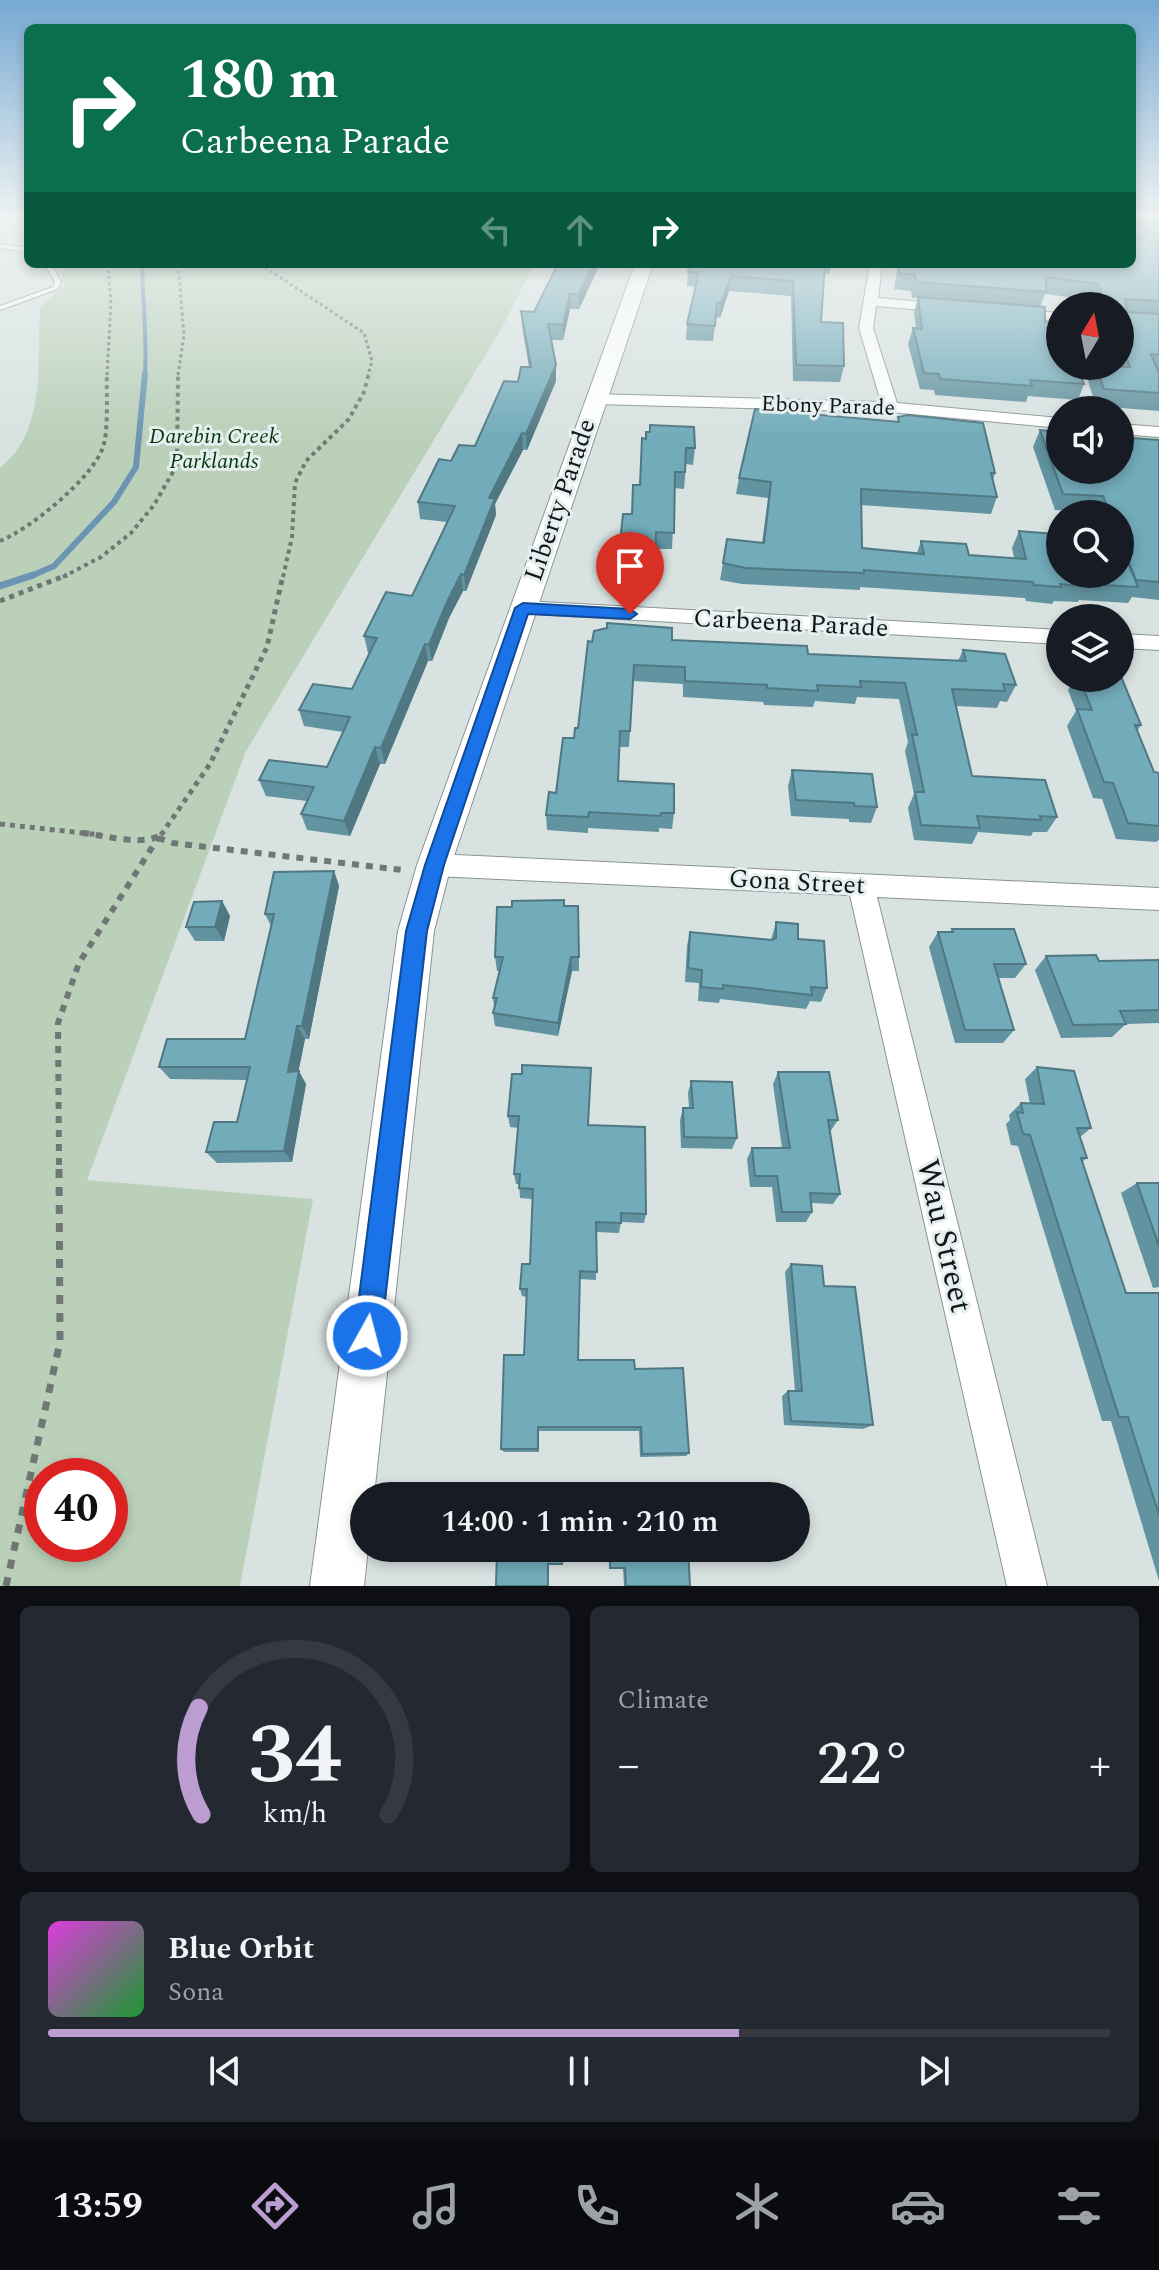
<!DOCTYPE html>
<meta charset="utf-8">
<style>
:root{--surface:#171b24;--page:#242831;--text:#f1f3f6;--muted:#9ea1a6;--line:#363941;--accent:#bc9dd2}
body{margin:0;font-family:Spectral,serif;background:var(--page);color:var(--text);height:100vh;display:flex;flex-direction:column;font-size:30px;white-space:nowrap}
*{box-sizing:border-box;margin:0}
p{font-size:26px;color:var(--muted)}
.icon{flex:none;width:44px;height:44px;fill:none;stroke:currentColor;stroke-width:2;stroke-linecap:round;stroke-linejoin:round}
.map{position:relative;height:1586px;overflow:hidden}
.details{display:flex;flex-direction:column;gap:20px;padding:20px;background:#0d0f14;flex:1}
.details>*{flex:none}
.top-card{position:absolute;left:24px;top:24px;width:1112px;height:244px;border-radius:12px;box-shadow:0 4px 12px #0003;background:#0b6e4f;color:#fff;overflow:hidden}
.needle{width:52px;rotate:10deg}
.fabs{position:absolute;left:1046px;top:292px;display:grid;gap:16px}
.fabs a{display:grid;place-items:center;width:88px;height:88px;border-radius:50%;background:var(--surface);box-shadow:0 4px 12px #0003;font-size:40px}
.speed{position:absolute;left:24px;top:1458px;display:flex;gap:16px;font-size:40px;font-weight:700;text-align:center}
.speed>*{display:grid;place-content:center;width:104px;height:104px;border-radius:50%;background:var(--surface);box-shadow:0 4px 12px #0003;line-height:1}
.speed .limit{border:12px solid #d22;background:#fff;color:#111}
.pin{position:absolute;display:grid;place-items:center;width:68px;height:68px;color:#fff;margin:-82px -34px;border-radius:50% 50% 50% 0;rotate:-45deg;box-shadow:0 0 8px #0007}
.pin .icon{rotate:45deg}
.me{position:absolute;width:88px;margin:-44px;rotate:7deg;stroke-linejoin:round;filter:drop-shadow(0 0 6px #0008)}
.turn{display:flex;align-items:center;gap:28px;height:168px;padding:0 24px;font-size:36px}
.turn .icon{width:104px;height:104px;stroke-width:2.5}
.turn b{display:block;font-size:56px;line-height:68px}
.lanes{display:flex;align-items:center;height:76px;padding:0 24px;background:#0003;justify-content:center;gap:40px;direction:ltr}
.lanes .off{opacity:.35}
.big{font-size:60px;font-weight:600;line-height:1.1}
.details .tile{flex:1;display:flex;flex-direction:column;justify-content:center;gap:12px;min-width:0;padding:0 28px;border-radius:12px;background:var(--page)}
.details .dial{align-items:center;gap:0}
.dial svg{height:208px;overflow:visible;fill:none;stroke:var(--line);stroke-width:7;stroke-linecap:round;text-anchor:middle}
.dial text{fill:var(--text);stroke:none}
.song{display:flex;align-items:center;gap:24px}
.cover{width:96px;height:96px;border-radius:12px;background:linear-gradient(135deg,hsl(300 70% 55%),hsl(130 70% 35%))}
.played{height:8px;border-radius:4px;background:linear-gradient(90deg,var(--accent) 65%,var(--line) 65%)}
.keys{display:flex;justify-content:space-around;direction:ltr}
.heat{display:flex;justify-content:space-between;align-items:center;font-size:44px;direction:ltr}
.details .tiles{flex:1;display:grid;gap:20px;grid-template-columns:1fr 1fr}
.tile:last-child{grid-column:span 2}
.trip{position:absolute;left:350px;top:1482px;width:460px;height:80px;border-radius:40px;background:var(--surface);box-shadow:0 4px 12px #0003;font-weight:600;line-height:80px;text-align:center}
.dock{display:flex;height:128px;justify-content:space-around;align-items:center;background:#090b0e;color:var(--muted)}
.dock .icon{width:56px;height:56px}
.dock .current{color:var(--accent)}
.dock b{font-size:36px;color:var(--text)}
.map>svg:first-child{display:block}
</style>
<div class="map">
<svg width="1159" height="1586" viewBox="0 0 1159 1586">
<rect width="100%" height="100%" fill="#d8e2e1"/>
<path fill="#bad0b9" fill-rule="evenodd" d="M 61,264 L 534,264 L 504,324 L 246,751 L 87,1180 L 313,1199 L 240,1586 L 0,1586 L 0,468 C 47,431 37,362 40,307 L 64,286 ZM 42,1476 L 110,1476 L 110,1544 L 42,1544 Z"/>
<g fill="none" stroke-linecap="round" stroke-linejoin="round">
<path stroke="#6b95b2" stroke-width="4" d="M 142,264 C 143,301 147,338 145,375"/>
<polyline stroke="#6b95b2" stroke-width="6" points="29,577 54,566 114,502 136,467 145,373"/>
<polyline stroke="#6b95b2" stroke-width="7" points="0,586 33,575"/>
<g stroke="#8a9493" stroke-width="2">
<g id="lane">
<polygon points="0,244 28,248 28,252 0,248"/>
<polygon points="45,264 51,264 61,282 58,289 0,310 0,306 53,287 55,282"/>
</g>
</g>
<g stroke="#8a9493" stroke-width="2">
<g id="street">
<polygon points="870,264 882,264 878,298 945,304 952,308 945,312 876,306 873,328 897,403 1060,418 1060,428 890,412 595,404 587,399 595,394 881,402 859,328"/>
<polygon points="1014,309 1060,313 1060,321 1009,316 1007,313"/>
<polygon points="1120,424 1159,427 1159,437 1120,434"/>
<polygon points="523,601 1060,630 1060,644 516,613 513,608"/>
<polygon points="1120,634 1159,636 1159,650 1120,648"/>
<polygon points="434,854 1159,888 1159,910 877,897 1047,1586 1007,1586 850,895 434,876 425,872 421,865 425,858"/>
</g>
</g>
<g stroke="#8a9493" stroke-width="2">
<polygon id="secondary" points="635,264 653,264 451,865 434,931 374,1496 364,1496 364,1548 368,1548 364,1586 310,1586 398,931 417,865"/>
</g>
<g stroke="#707776" stroke-width="3" stroke-dasharray="3 3" stroke-linecap="butt">
<polyline points="260,264 364,333 372,361 368,375"/>
<polyline points="107,375 111,304 108,264"/>
<polyline points="178,375 184,335 178,264"/>
</g>
<g stroke="#707776" stroke-width="4" stroke-dasharray="4 4" stroke-linecap="butt">
<path d="M 0,541 C 30,529 93,478 103,447 C 109,429 106,393 107,373"/>
<polyline points="63,577 101,557 131,533 154,505 177,465 178,373"/>
<polyline points="283,577 292,537 295,483 306,461 349,419 364,392 369,373"/>
</g>
<g stroke="#707776" stroke-width="5" stroke-dasharray="5 5" stroke-linecap="butt">
<polyline points="0,601 67,575"/>
<polyline points="0,824 101,835"/>
<polyline points="161,835 210,764 267,647 283,575"/>
</g>
<g stroke="#707776" stroke-width="6" stroke-dasharray="7 7" stroke-linecap="butt">
<path d="M 82,833 C 104,835 146,848 164,833"/>
<polyline points="158,838 173,843 402,870"/>
<polyline points="59,1165 58,1023 79,963 158,838"/>
</g>
<polyline stroke="#707776" stroke-width="7" stroke-dasharray="9 9" stroke-linecap="butt" points="6,1586 60,1342 59,1163"/>
<use href="#lane" fill="#fff" fill-rule="evenodd"/>
<use href="#street" fill="#fff" fill-rule="evenodd"/>
<use href="#secondary" fill="#fff" fill-rule="evenodd"/>
</g>
<g fill="#6293a0">
<polygon points="1132,216 1159,216 1159,239 1136,237 1159,241 1159,411 1096,406 1088,381 1095,366 1120,366 1120,306 1094,306 1091,300 1045,294 1040,307 1045,322 1084,384 1078,400 1028,396 1026,402 935,395 934,390 920,389 908,344 913,328 916,329 914,312 918,298 912,298 911,291 894,289 898,264 1132,264"/>
<polygon points="558,264 600,264 579,309 570,309 563,340 551,340 556,381 527,450 523,450 495,504 496,515 466,591 463,591 449,618 432,661 428,661 385,764 380,764 350,836 307,830 301,814 307,801 266,796 259,780 327,767 343,732 304,726 299,710 352,689 369,653 368,653 364,636 412,596 447,522 420,519 418,502 451,461 475,446 529,367 522,326 521,311 534,312"/>
<polygon points="690,264 832,264 829,274 824,273 821,322 844,366 840,382 793,381 791,296 729,291 720,318 716,317 713,341 686,340 687,324 696,287 687,286 688,272"/>
<polygon points="898,417 995,473 993,480 997,497 991,514 861,505 862,548 917,553 921,541 969,555 1014,558 1012,548 1019,531 1060,574 1120,574 1120,514 1095,514 1095,513 1055,510 1033,447 1040,430 1159,440 1159,600 1132,597 1128,603 1079,600 1078,602 1054,601 1052,604 1026,601 1025,598 860,587 860,590 742,584 720,580 723,563 762,543 768,498 736,494 739,478 897,422"/>
<polygon points="642,438 695,448 693,465 686,464 684,489 675,488 672,549 656,549 654,588 617,587 617,570 640,485"/>
<polygon points="672,640 808,654 958,661 963,650 1016,685 1007,702 1000,701 997,708 956,706 972,776 1057,817 1047,832 1033,832 1031,836 978,832 972,844 914,840 908,808 914,794 905,751 908,742 899,699 857,697 855,704 815,701 813,707 764,705 763,702 683,697 683,684 633,681 629,747 619,747 618,781 674,813 672,829 659,828 659,832 588,828 588,833 547,830 546,815 556,793 578,728 588,641"/>
<polygon points="1074,678 1120,678 1141,725 1137,731 1154,772 1159,773 1159,840 1156,842 1116,839 1102,799 1093,798 1067,726 1076,711 1068,690"/>
<polygon points="792,770 877,807 871,823 849,822 849,819 791,816 788,786"/>
<polygon points="334,871 339,886 309,1039 305,1039 298,1071 306,1084 292,1162 217,1163 206,1152 237,1122 247,1080 170,1079 159,1067 245,1039 271,926 265,914"/>
<polygon points="222,901 230,916 224,941 195,941 186,927"/>
<polygon points="564,906 578,906 579,971 572,971 558,1036 495,1026 493,1013 494,1006 493,998 500,971 497,971 495,957"/>
<polygon points="776,922 798,939 827,988 821,1002 810,1001 806,1009 720,999 719,1003 698,1001 699,983 685,982 687,946 690,932 771,940"/>
<polygon points="952,929 1026,964 1015,978 998,978 1014,1030 1003,1043 955,1043 929,947 938,932 950,932"/>
<polygon points="1046,956 1099,961 1159,960 1159,1023 1126,1024 1112,1037 1061,1038 1035,970"/>
<polygon points="1037,1067 1091,1128 1080,1137 1087,1158 1082,1162 1126,1293 1159,1293 1159,1581 1111,1421 1102,1421 1018,1146 1011,1145 1006,1124 1010,1120 1009,1115 1021,1103 1030,1104 1025,1079"/>
<polygon points="778,1072 838,1120 830,1132 840,1194 833,1204 811,1203 812,1212 806,1222 776,1222 772,1187 750,1187 747,1159 752,1148 782,1148 773,1084"/>
<polygon points="512,1074 588,1125 646,1214 644,1223 621,1222 619,1233 596,1232 596,1280 580,1279 578,1360 635,1369 689,1453 686,1456 640,1457 639,1431 539,1431 539,1452 504,1452 501,1449 524,1355 527,1297 522,1296 520,1289 530,1264 532,1199 520,1198 519,1184 516,1184 514,1174 518,1128 510,1127 508,1116"/>
<polygon points="691,1081 737,1138 732,1149 681,1148 680,1120 683,1108 689,1108 688,1093"/>
<polygon points="1137,1183 1159,1183 1159,1287 1153,1288 1121,1193"/>
<polygon points="791,1264 824,1286 873,1425 863,1429 784,1425 782,1396 788,1391 795,1391 785,1272"/>
<polygon points="609,1548 688,1548 690,1586 624,1586 623,1568 609,1567"/>
</g>
<g fill="#507882">
<polygon points="593,264 600,264 579,309 579,294"/>
<polygon points="731,276 729,291 720,318 721,303"/>
<polygon points="570,294 570,309 563,340 563,325"/>
<polygon points="556,365 556,381 527,450 526,434"/>
<polygon points="522,433 523,450 495,504 496,515 466,591 464,575 489,498"/>
<polygon points="461,574 463,591 449,618 432,661 429,645 447,602"/>
<polygon points="425,644 428,661 385,764 381,748"/>
<polygon points="375,747 380,764 350,836 344,821"/>
<polygon points="334,871 339,886 309,1039 302,1026"/>
<polygon points="222,901 230,916 224,941 215,927"/>
<polygon points="571,957 572,971 558,1036 558,1023"/>
<polygon points="297,1026 305,1039 296,1084 288,1072"/>
<polygon points="299,1071 306,1084 292,1162 284,1151"/>
</g>
<g fill="#72abba" stroke="#507882" stroke-width="2">
<polygon points="1132,216 1159,216 1159,224 1136,222 1136,238 1159,241 1159,301 1125,299 1127,312 1159,314 1159,355 1151,354 1159,373 1159,393 1104,389 1096,366 1130,367 1120,341 1120,306 1106,306 1098,284 1046,277 1046,292 916,282 915,275 898,273 899,264 1132,264"/>
<polygon points="558,264 593,264 579,294 570,294 563,325 548,324 556,365 526,434 522,433 489,498 495,498 464,575 461,574 447,602 429,645 425,644 381,748 375,747 344,821 301,814 314,787 259,780 269,760 327,767 350,717 299,710 313,684 352,689 377,638 364,636 386,592 412,596 455,506 418,502 439,459 451,461 459,445 475,446 504,381 518,382 521,367 531,367 521,311 534,312"/>
<polygon points="690,264 825,264 821,322 843,323 844,366 796,365 793,281 731,276 721,303 717,302 715,326 687,324 699,272 688,272"/>
<polygon points="918,297 1045,307 1045,322 1060,323 1060,366 1077,366 1084,384 1030,380 1032,386 940,379 939,374 924,373 913,328 922,329"/>
<polygon points="755,409 899,422 898,417 908,415 983,423 995,473 991,473 997,497 861,489 862,548 924,554 921,541 966,544 969,555 1026,559 1019,531 1055,534 1060,550 1060,574 1120,574 1120,565 1129,565 1138,587 1086,584 1086,586 1060,584 1061,587 1034,585 1033,582 864,570 864,573 745,568 723,563 727,539 764,543 771,482 739,478"/>
<polygon points="650,425 694,427 695,448 686,448 685,472 675,472 674,533 656,532 655,572 617,570 623,514 632,514 633,485 640,485 642,438 646,439 646,432 650,432"/>
<polygon points="1040,430 1060,432 1060,470 1120,470 1120,437 1159,440 1159,582 1136,580 1120,539 1120,514 1110,514 1103,496 1063,494"/>
<polygon points="607,623 672,628 672,640 807,646 808,654 966,661 963,650 1005,654 1016,685 1003,684 1005,691 952,689 972,776 1045,780 1057,817 1040,816 1041,820 977,816 980,828 921,825 915,792 924,792 912,734 917,735 905,683 860,681 861,687 817,685 818,691 767,688 767,685 685,681 685,667 634,665 630,731 620,731 618,781 674,784 674,813 661,813 661,816 589,812 588,817 546,815 549,792 556,793 563,738 574,738 575,728 578,728 588,641 592,642 594,631 607,628"/>
<polygon points="1120,674 1141,725 1135,725 1154,772 1159,773 1159,826 1128,823 1113,783 1104,782 1077,709 1092,710 1079,678 1120,678"/>
<polygon points="792,770 872,774 877,807 855,806 854,803 796,800"/>
<polygon points="334,871 302,1026 297,1026 288,1072 299,1071 284,1151 206,1152 214,1122 237,1122 250,1067 159,1067 167,1039 245,1039 274,914 265,914 274,872"/>
<polygon points="564,900 564,906 578,906 579,957 571,957 558,1023 493,1013 497,998 493,998 503,957 495,957 497,907 512,907 512,901"/>
<polygon points="222,901 215,927 186,927 194,902"/>
<polygon points="776,922 798,924 798,939 824,941 827,988 811,987 812,995 723,985 723,989 701,987 702,970 688,968 690,932 772,940 776,938"/>
<polygon points="952,929 1014,929 1026,964 994,964 1014,1030 965,1030 938,932 953,932"/>
<polygon points="1096,955 1099,961 1159,960 1159,1010 1120,1011 1126,1024 1073,1025 1046,956"/>
<polygon points="522,1065 591,1068 588,1125 645,1127 646,1214 621,1213 621,1223 596,1222 597,1272 580,1271 578,1360 634,1360 635,1369 683,1368 689,1453 642,1454 641,1427 538,1427 538,1449 501,1449 504,1355 524,1355 527,1289 520,1289 522,1264 530,1264 533,1189 519,1188 520,1174 514,1174 519,1116 508,1116 512,1074 522,1074"/>
<polygon points="1037,1067 1074,1071 1091,1128 1077,1128 1087,1158 1081,1158 1126,1293 1159,1293 1159,1515 1128,1417 1119,1417 1030,1135 1023,1134 1017,1112 1023,1113 1021,1103 1044,1104"/>
<polygon points="778,1072 829,1072 838,1120 828,1120 840,1194 810,1193 812,1212 782,1212 777,1176 755,1176 752,1148 790,1148"/>
<polygon points="691,1081 732,1082 737,1138 684,1137 683,1108 693,1108"/>
<polygon points="1137,1183 1159,1183 1159,1246"/>
<polygon points="791,1264 822,1266 824,1286 855,1287 873,1425 791,1421 788,1391 802,1391"/>
<polygon points="500,1492 562,1492 562,1496 499,1496"/>
<polygon points="497,1548 562,1548 562,1564 548,1564 548,1586 496,1586"/>
<polygon points="610,1548 688,1548 690,1586 626,1586 625,1568 610,1568"/>
</g>
<linearGradient id="sky" x2="0" y2="1"><stop stop-color="#76a8d2"/><stop offset="0.49" stop-color="#edf2f2"/><stop offset="1" stop-color="#edf2f2" stop-opacity="0"/></linearGradient>
<rect width="1159" height="438" fill="url(#sky)"/>
<polygon fill="#1a73e8" stroke="#114b97" stroke-width="2" points="523,603 630,609 637,614 630,619 528,614 444,865 427,931 381,1336 377,1346 367,1350 358,1346 354,1336 406,931 425,865 515,608"/>
<g text-anchor="middle" dominant-baseline="central" stroke-width="6" stroke-linejoin="round" paint-order="stroke">
<g font-size="22" fill="#121616" stroke="#e5efef">
<text transform="translate(828 406) rotate(2)">Ebony Parade</text>
</g>
<g font-size="22" font-style="italic" fill="#023909" stroke="#e5efef">
<text x="214" y="436">Darebin Creek<tspan x="214" dy="25">Parklands</tspan></text>
</g>
<g font-size="26" fill="#121616" stroke="#e5efef">
<text transform="translate(560 500) rotate(-71)">Liberty Parade</text>
<text transform="translate(791 623) rotate(3)">Carbeena Parade</text>
<text transform="translate(797 882) rotate(3)">Gona Street</text>
</g>
<g font-size="32" fill="#121616" stroke="#e5efef">
<text transform="translate(944 1236) rotate(77)">Wau Street</text>
</g>
</g>
</svg>
<div class="fabs">
<a><svg class="needle" viewBox="-14 -14 28 28"><path d="M0-13l5 13h-10z" fill="#e53935"/><path d="M0 13l5-13h-10z" fill="#9ea1a6"/></svg></a>
<a><svg class="icon" aria-label="sound" viewBox="0 0 24 24"><path d="M4 9h4l5-4v14l-5-4H4zM17 9q2 3 0 6"/></svg></a>
<a><svg class="icon" aria-label="search" viewBox="0 0 24 24"><circle cx="10" cy="10" r="6"/><path d="M15 15l6 6"/></svg></a>
<a><svg class="icon" aria-label="layers" viewBox="0 0 24 24"><path d="M12 4l9 5-9 5-9-5zM3 14l9 5 9-5"/></svg></a>
</div>
<div class="speed"><div class="limit">40</div></div>
<div class="pin" style="left:630px;top:614px;background:#d93025"><svg class="icon" aria-label="arrive" viewBox="0 0 24 24"><path d="M6 21V4h12l-3 4 3 4H6"/></svg></div>
<svg class="me" style="left:367px;top:1336px" viewBox="-20 -20 40 40"><circle r="17" fill="#1a73e8" stroke="#fff" stroke-width="3"/><path d="M0-11L8 9 0 5-8 9z" fill="#fff"/></svg>
<div class="trip">14:00 · 1 min · 210 m</div>
<div class="top-card">
<div class="turn"><svg class="icon" aria-label="right" viewBox="0 0 24 24"><path d="M7 20v-9h11M14 6l5 5-5 5"/></svg><div><b>180 m</b>Carbeena Parade</div></div>
<div class="lanes"><svg class="icon off" aria-label="left" viewBox="0 0 24 24"><path d="M17 20v-9H6M10 6l-5 5 5 5"/></svg><svg class="icon off" aria-label="ahead" viewBox="0 0 24 24"><path d="M12 20V5M6 11l6-6 6 6"/></svg><svg class="icon" aria-label="right" viewBox="0 0 24 24"><path d="M7 20v-9h11M14 6l5 5-5 5"/></svg></div>
</div>
</div>
<section class="details">
<div class="tiles">
<div class="tile dial"><svg viewBox="0 0 100 80">
<path d="M14 69A42 42 0 1 1 86 69"/>
<path d="M14 69A42 42 0 0 1 13 28" stroke="#bc9dd2"/>
<text x="50" y="56" font-size="32" font-weight="700">34</text>
<text x="50" y="72" font-size="11">km/h</text>
</svg></div>
<div class="tile"><p>Climate</p>
<div class="heat"><a>−</a><b class="big">22°</b><a>+</a></div>
</div>
<div class="tile">
<div class="song"><i class="cover"></i><div><b>Blue Orbit</b><p>Sona</p></div></div>
<div class="played"></div>
<div class="keys"><svg class="icon" aria-label="previous" viewBox="0 0 24 24"><path d="M18 5L8 12l10 7zM5 5v14"/></svg><svg class="icon" aria-label="pause" viewBox="0 0 24 24"><path d="M8 5v14M16 5v14"/></svg><svg class="icon" aria-label="next" viewBox="0 0 24 24"><path d="M6 5l10 7-10 7zM19 5v14"/></svg></div>
</div>
</div>
</section>
<nav class="dock">
<b>13:59</b>
<svg class="icon current" aria-label="directions" viewBox="0 0 24 24"><path d="M12 3l9 9-9 9-9-9zM9 14v-3h6M13 9l2 2-2 2"/></svg>
<svg class="icon" aria-label="music" viewBox="0 0 24 24"><path d="M9 18V5l10-2v13"/><circle cx="6" cy="18" r="3"/><circle cx="16" cy="16" r="3"/></svg>
<svg class="icon" aria-label="phone" viewBox="0 0 24 24"><path d="M5 4h4l2 5-3 2q2 4 5 5l2-3 5 2v4C11 20 4 13 5 4z"/></svg>
<svg class="icon" aria-label="climate" viewBox="0 0 24 24"><path d="M12 3v18M4 7l16 10M4 17L20 7"/></svg>
<svg class="icon" aria-label="car" viewBox="0 0 24 24"><path d="M5 17H2v-5l4-1 3-4h7l3 4 3 1v5h-3M9 17h6M6 11h13"/><circle cx="7" cy="17" r="2"/><circle cx="17" cy="17" r="2"/></svg>
<svg class="icon" aria-label="filters" viewBox="0 0 24 24"><path d="M4 7h16M4 17h16"/><circle cx="9" cy="7" r="2"/><circle cx="15" cy="17" r="2"/></svg>
</nav>
